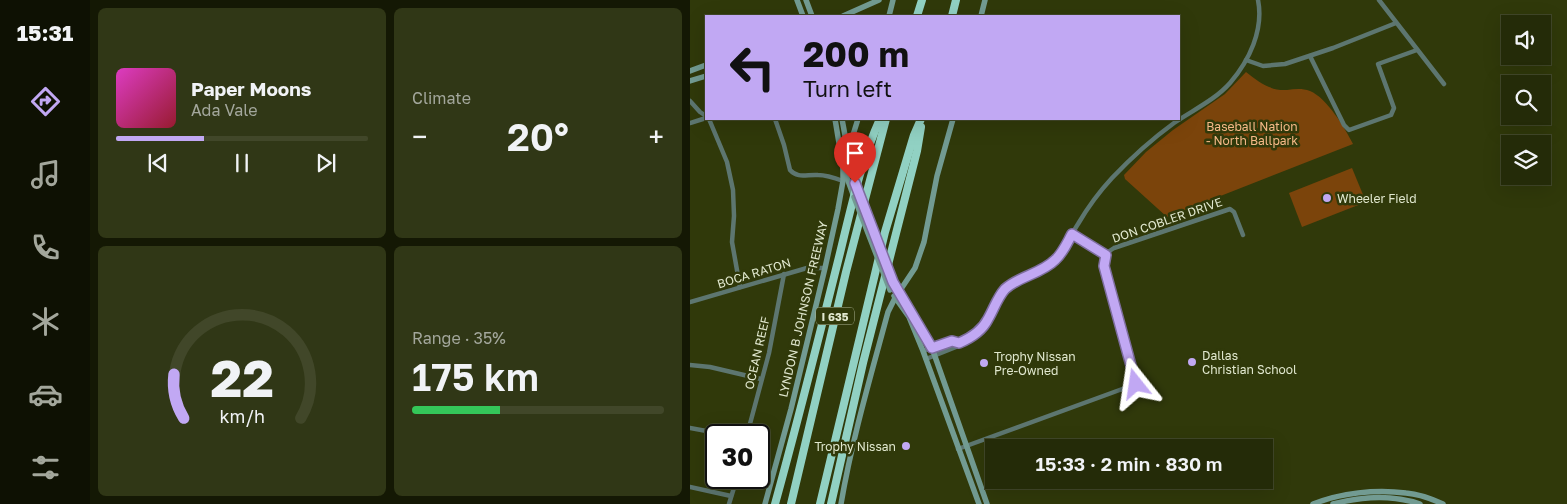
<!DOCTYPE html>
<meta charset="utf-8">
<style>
:root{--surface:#242b08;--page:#303716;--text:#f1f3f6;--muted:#a3a79c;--line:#414729;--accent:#c1a8f3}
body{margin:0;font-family:"Golos Text",sans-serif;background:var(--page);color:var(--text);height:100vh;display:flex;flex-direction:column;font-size:19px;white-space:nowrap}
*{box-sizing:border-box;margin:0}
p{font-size:16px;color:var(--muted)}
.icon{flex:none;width:28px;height:28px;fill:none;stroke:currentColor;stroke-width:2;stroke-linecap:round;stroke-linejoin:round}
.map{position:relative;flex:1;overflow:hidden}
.side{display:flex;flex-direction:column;gap:8px;padding:8px;background:#141804;width:600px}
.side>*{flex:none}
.top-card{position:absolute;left:15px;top:15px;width:475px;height:105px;border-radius:0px;box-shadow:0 5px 20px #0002,0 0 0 1px var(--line);background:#c1a8f3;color:#111;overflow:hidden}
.controls{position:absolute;left:811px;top:15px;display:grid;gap:10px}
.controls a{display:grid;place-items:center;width:50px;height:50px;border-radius:0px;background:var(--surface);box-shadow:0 5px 20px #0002,0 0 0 1px var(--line);font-size:25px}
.speed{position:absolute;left:15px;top:424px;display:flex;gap:10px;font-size:25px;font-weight:700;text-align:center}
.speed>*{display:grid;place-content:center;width:65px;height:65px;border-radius:50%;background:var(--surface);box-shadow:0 5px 20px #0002,0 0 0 1px var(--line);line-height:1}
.speed .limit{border:2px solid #111;border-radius:8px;background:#fff;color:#111}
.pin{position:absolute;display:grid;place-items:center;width:42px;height:42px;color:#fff;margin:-51px -21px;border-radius:50% 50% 50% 0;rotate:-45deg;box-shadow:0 0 5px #0007}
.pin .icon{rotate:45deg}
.me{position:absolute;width:55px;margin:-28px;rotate:345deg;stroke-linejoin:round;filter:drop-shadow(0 0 4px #0008)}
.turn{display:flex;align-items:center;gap:18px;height:105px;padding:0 15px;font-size:22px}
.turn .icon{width:65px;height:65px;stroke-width:2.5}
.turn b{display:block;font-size:35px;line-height:42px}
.big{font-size:38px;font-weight:600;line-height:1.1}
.side .card{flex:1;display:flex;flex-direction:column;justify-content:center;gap:8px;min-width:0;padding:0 18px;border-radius:8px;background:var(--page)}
.side .dial{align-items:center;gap:0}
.dial svg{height:130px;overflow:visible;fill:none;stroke:var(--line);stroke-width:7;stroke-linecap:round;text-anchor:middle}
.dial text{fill:var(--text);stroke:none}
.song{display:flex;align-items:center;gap:15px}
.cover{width:60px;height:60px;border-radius:8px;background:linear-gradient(135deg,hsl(310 70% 55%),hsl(350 70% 35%))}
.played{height:5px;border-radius:2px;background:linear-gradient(90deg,var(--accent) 35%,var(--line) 35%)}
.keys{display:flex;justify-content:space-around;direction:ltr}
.heat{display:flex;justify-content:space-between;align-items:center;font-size:28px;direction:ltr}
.charge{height:8px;border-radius:4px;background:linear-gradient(90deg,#34c759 35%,var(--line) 0)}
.side .tiles{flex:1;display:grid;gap:8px;grid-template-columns:repeat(2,1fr)}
.trip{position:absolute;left:295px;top:439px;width:288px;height:50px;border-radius:0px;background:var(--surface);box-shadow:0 5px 20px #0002,0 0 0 1px var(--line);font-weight:600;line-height:50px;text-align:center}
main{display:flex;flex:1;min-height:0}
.tab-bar{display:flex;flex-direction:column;width:90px;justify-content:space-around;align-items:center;background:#0e1103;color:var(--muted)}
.tab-bar .icon{width:35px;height:35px}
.tab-bar .selected{color:var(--accent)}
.tab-bar b{font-size:22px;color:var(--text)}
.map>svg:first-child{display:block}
</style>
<main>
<nav class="tab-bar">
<b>15:31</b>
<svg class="icon selected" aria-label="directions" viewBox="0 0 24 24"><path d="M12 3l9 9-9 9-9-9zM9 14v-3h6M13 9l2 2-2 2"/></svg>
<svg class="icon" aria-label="music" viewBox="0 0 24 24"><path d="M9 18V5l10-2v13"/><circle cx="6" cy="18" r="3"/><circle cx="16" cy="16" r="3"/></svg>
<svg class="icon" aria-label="phone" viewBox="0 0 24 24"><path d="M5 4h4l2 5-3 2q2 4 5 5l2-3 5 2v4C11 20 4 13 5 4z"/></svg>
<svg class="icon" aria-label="climate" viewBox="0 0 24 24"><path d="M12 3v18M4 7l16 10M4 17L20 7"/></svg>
<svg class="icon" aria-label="car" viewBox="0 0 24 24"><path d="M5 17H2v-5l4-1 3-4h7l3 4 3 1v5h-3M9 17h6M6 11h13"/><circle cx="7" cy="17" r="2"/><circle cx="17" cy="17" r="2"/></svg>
<svg class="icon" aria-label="filters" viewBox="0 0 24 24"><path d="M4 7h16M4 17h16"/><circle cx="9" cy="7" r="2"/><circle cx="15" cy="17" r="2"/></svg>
</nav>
<section class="side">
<div class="tiles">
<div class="card">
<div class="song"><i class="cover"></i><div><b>Paper Moons</b><p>Ada Vale</p></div></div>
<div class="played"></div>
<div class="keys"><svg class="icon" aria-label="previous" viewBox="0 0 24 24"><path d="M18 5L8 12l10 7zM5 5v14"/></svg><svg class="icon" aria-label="pause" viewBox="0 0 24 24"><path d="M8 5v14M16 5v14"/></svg><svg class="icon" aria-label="next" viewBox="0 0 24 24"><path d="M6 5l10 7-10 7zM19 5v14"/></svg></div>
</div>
<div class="card"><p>Climate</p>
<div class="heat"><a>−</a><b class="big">20°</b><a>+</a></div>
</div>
<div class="card dial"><svg viewBox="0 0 100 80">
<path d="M14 69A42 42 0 1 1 86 69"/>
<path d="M14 69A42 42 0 0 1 8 42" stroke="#c1a8f3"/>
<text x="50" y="56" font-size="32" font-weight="700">22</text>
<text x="50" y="72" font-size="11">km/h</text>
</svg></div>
<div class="card"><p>Range · 35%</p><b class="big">175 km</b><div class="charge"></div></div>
</div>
</section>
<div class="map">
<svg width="877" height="504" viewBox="0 0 877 504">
<rect width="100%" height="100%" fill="#30390a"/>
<g fill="#7b440b">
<path d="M 556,72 C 569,82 580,91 597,90 C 605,89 612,88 620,91 C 637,98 655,128 663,144 L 477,217 L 435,179 L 434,175 L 456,152 L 483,130 L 535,94 Z"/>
<polygon points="662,168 676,202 612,227 599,193"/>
</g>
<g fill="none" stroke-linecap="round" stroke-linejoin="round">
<g stroke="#5d7670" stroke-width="4.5">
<polyline points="689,0 754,84"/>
<polyline points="620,56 654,125 659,130 701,115 704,108 688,64 727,50"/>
<polyline points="556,60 573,66 595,64 643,48 706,23"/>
<polyline points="0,101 10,112 16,116"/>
<polyline points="19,119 37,162 43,190 44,216 42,242 50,287"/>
<path d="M 85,119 L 94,145 L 100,170 C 108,179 117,174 128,175 C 136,175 145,178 153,181"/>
<polyline points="0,123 16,118"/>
<polyline points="382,234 416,255"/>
<polyline points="0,302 117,268 135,268"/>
<path d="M 233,351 L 262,341 L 269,343 C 281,338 291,332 298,320 C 304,310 307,299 315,290 C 328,276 349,274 364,262 C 375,252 380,236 388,224 C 398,207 409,192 422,178 C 441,158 462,139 484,123 C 503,110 525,100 540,83 C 559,61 574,30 568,0"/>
<polyline points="236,359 266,347 269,343"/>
<polyline points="0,365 20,367 71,379"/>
<polyline points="0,428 38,435"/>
<polyline points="57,435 79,353 94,274"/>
<polyline points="268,449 446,384 414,266 418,252 424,248 540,209 544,212 553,235"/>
<polyline points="0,487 41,496"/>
<polyline points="39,504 47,478"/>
</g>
<g stroke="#729b92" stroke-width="5.5">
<polyline points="107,0 113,16"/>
<polyline points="116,0 122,16"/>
<polyline points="153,16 189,0"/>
<polyline points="199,16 203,0"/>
<polyline points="291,16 295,0"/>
<polyline points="0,71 16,65"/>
<polyline points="0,81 16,76"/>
<polyline points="145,119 153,167 164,197"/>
<polyline points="152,119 161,168 165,183"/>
<polyline points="203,282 242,348 297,504"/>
<polyline points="204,296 219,317 233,351 289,504"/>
<polyline points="75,504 101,409 135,268 148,209 153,181 153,167 168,119"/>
<path d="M 151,504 C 162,439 181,375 198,312 L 205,298 L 225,268 L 234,242 L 247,176 L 263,119"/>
<path d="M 623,504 C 651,493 685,489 716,493 C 728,494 742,499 753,504"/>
<path d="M 643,504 C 673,496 701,494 730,504"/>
</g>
<g stroke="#91d1c3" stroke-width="8">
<polyline points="227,16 232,0"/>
<polyline points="262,16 266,0"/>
<path d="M 85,504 C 108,421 129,337 150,253 C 161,208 171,161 190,119"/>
<polyline points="101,504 156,272 196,119"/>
<polyline points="130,504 195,232 224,135 231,119"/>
<polyline points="141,504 173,363 227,151 231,127"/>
</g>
<g stroke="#729b92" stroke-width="5.5">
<polyline points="165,183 203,282"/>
<polyline points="164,197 200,290"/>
</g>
</g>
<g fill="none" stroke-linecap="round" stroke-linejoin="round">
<g stroke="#7d6d9e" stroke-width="12">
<path id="route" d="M 165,183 L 203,282 L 242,348 L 262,341 L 269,343 C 281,338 292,331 298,319 C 304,309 307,298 315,289 C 329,276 351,274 365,260 C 373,253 377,243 382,234 L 416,255 L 414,266 L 446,384"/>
</g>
<use href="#route" stroke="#c1a8f3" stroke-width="9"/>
</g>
<g fill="#c1a8f3" stroke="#30390a" stroke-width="2">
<circle cx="637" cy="198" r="5"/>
<circle cx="502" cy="362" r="5"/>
<circle cx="294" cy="363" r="5"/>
<circle cx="216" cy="446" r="5"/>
</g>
<g text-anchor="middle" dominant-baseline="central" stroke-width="5" stroke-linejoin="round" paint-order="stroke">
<rect fill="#30390a" stroke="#acb494" stroke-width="1" x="126" y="307.5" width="38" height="17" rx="4"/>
<g font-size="11" font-weight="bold" fill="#e1e8cf">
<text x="145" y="316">I 635</text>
</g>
<g font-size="12" fill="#f6b988" stroke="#30390a">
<text x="562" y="126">Baseball Nation<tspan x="562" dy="14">- North Ballpark</tspan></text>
</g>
<g font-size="12" fill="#e1e8cf" stroke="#30390a" text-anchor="start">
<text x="647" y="198">Wheeler Field</text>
<text x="512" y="355">Dallas<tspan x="512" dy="14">Christian School</tspan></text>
<text x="304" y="356">Trophy Nissan<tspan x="304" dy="14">Pre-Owned</tspan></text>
<text x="206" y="446" text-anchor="end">Trophy Nissan</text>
</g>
<g font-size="12" fill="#e1e8cf" stroke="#30390a">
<text transform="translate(477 220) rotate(-19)">DON COBLER DRIVE</text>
<text transform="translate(64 273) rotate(-17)">BOCA RATON</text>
<text transform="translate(113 309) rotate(-77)">LYNDON B JOHNSON FREEWAY</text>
<text transform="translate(67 353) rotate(-77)">OCEAN REEF</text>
</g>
</g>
</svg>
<div class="controls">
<a><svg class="icon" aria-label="sound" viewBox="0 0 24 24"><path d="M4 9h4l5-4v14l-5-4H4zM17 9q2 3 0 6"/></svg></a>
<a><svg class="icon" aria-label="search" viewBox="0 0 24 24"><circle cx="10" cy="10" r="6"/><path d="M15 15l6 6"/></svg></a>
<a><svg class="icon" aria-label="layers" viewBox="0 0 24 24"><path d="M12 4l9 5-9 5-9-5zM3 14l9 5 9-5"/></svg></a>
</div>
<div class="speed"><div class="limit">30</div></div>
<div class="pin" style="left:165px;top:183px;background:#d93025"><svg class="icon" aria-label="arrive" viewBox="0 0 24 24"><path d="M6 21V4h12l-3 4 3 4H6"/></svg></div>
<svg class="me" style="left:446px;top:384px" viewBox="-20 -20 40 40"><path d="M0-17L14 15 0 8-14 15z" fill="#c1a8f3" stroke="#fff" stroke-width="4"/></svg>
<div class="trip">15:33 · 2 min · 830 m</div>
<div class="top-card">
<div class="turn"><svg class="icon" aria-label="left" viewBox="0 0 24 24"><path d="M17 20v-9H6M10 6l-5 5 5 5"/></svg><div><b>200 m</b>Turn left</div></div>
</div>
</div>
</main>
